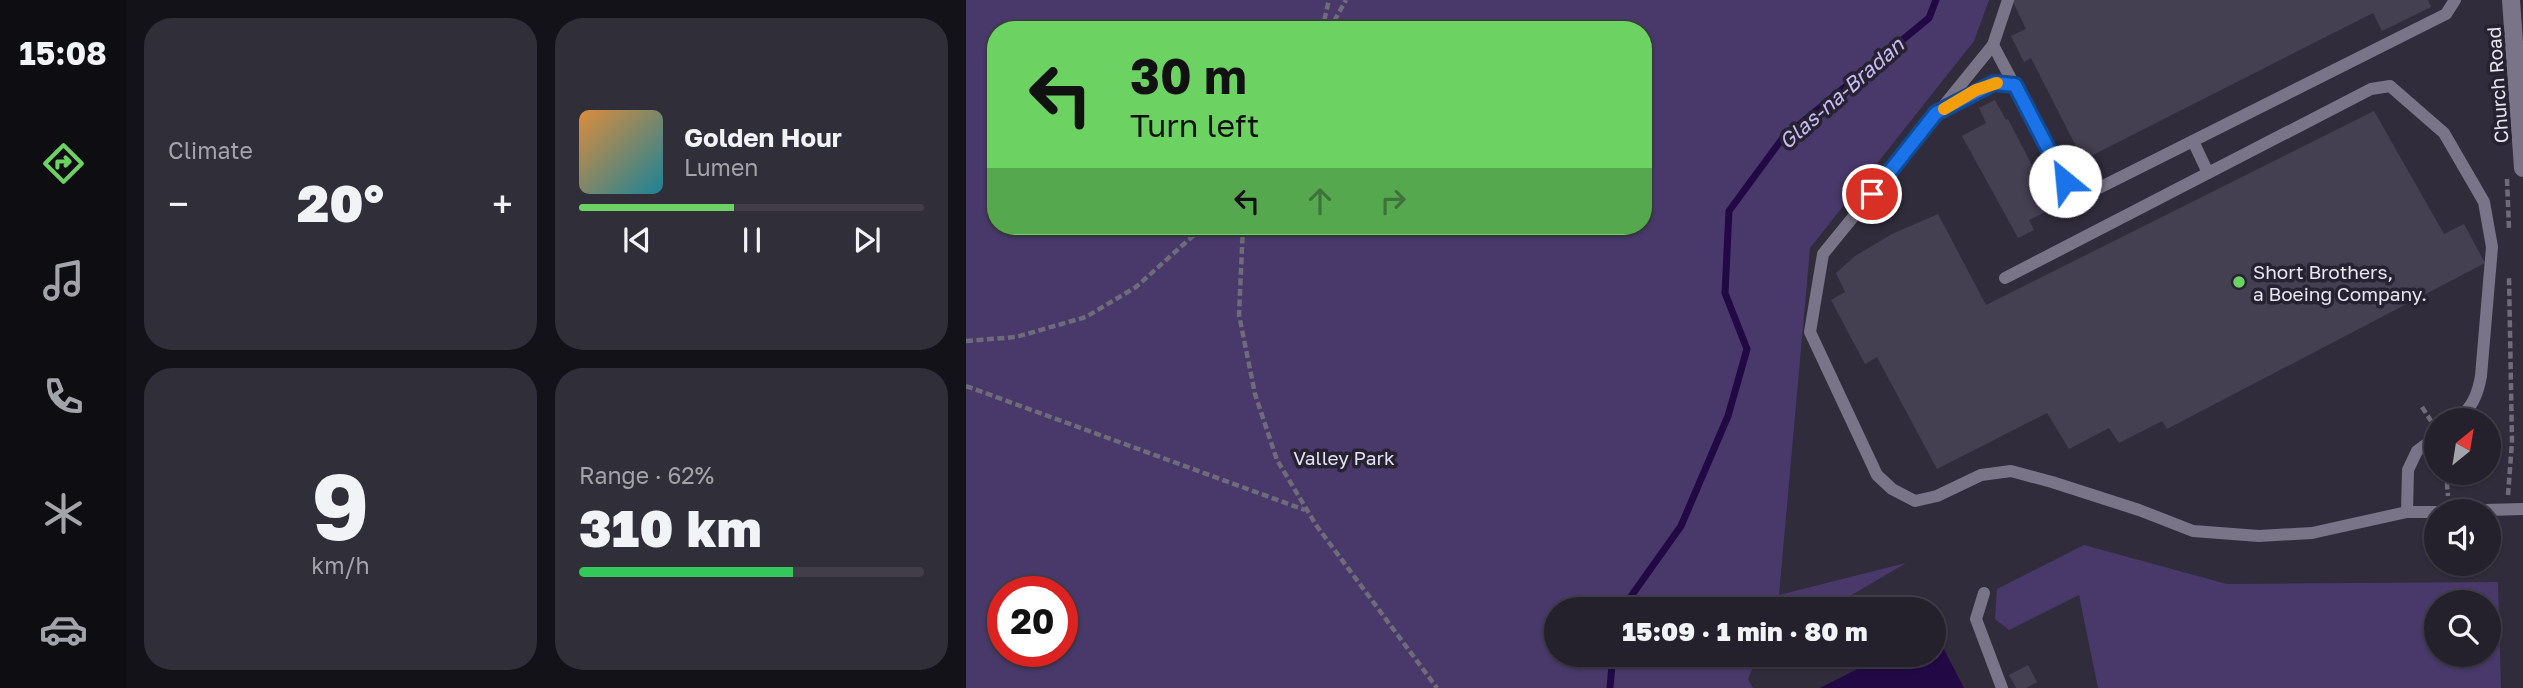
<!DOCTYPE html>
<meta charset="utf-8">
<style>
:root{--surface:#24212d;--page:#302e39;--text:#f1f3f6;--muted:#a3a3aa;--line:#413e49;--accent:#6cd362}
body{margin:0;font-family:"Golos Text",sans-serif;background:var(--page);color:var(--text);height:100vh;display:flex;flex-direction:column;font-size:26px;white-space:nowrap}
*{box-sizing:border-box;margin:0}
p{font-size:23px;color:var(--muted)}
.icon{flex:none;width:38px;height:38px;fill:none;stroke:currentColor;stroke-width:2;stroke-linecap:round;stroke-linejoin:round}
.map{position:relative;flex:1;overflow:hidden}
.side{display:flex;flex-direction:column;gap:18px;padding:18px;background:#141219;width:840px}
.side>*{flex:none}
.top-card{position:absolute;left:21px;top:21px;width:665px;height:214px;border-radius:28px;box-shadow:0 2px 5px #0004,0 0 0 2px var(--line);background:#6cd362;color:#111;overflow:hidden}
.needle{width:46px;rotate:30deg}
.fabs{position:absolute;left:1458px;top:408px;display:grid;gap:14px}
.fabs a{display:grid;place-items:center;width:77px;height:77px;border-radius:50%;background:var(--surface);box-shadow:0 2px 5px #0004,0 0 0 2px var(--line);font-size:35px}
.speed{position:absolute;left:21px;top:576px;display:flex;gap:14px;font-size:35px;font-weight:700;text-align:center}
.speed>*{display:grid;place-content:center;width:91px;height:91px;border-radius:50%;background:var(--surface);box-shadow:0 2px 5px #0004,0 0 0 2px var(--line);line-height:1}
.speed .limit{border:10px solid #d22;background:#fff;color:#111}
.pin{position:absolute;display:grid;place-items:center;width:60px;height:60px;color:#fff;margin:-30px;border:4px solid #fff;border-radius:50%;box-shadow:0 2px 7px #0007}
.me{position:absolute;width:77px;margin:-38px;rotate:332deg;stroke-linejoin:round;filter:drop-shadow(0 0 5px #0008)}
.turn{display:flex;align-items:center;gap:24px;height:147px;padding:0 28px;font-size:32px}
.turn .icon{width:91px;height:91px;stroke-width:2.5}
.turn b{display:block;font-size:49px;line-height:60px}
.lanes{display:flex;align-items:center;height:66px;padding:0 28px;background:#0003;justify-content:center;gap:35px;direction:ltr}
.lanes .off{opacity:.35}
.big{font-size:52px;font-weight:800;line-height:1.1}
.side .tile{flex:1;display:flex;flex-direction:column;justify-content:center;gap:10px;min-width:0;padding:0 24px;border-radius:28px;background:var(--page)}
.side .dial{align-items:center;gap:0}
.dial b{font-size:91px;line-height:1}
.song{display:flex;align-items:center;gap:21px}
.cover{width:84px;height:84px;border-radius:10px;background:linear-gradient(135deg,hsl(30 70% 55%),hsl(190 70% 35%))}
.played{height:7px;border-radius:4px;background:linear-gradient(90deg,var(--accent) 45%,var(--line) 45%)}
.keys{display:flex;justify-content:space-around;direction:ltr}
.heat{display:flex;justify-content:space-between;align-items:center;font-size:38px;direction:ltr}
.charge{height:10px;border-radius:5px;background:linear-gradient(90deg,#34c759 62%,var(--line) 0)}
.side .tiles{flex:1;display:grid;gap:18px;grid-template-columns:repeat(2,1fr)}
.trip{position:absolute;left:578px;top:597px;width:402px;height:70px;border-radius:35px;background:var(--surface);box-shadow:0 2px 5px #0004,0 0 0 2px var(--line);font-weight:800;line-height:70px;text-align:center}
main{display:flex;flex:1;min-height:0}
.dock{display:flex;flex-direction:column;width:126px;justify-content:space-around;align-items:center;background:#0e0d12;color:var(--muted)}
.dock .icon{width:49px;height:49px}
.dock .selected{color:var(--accent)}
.dock b{font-size:32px;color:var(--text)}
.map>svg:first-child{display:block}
</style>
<main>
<nav class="dock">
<b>15:08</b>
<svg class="icon selected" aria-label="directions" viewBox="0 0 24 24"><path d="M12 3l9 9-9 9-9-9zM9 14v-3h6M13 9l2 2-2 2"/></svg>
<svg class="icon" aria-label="music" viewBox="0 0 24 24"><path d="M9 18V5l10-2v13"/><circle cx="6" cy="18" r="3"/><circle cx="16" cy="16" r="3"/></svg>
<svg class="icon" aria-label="phone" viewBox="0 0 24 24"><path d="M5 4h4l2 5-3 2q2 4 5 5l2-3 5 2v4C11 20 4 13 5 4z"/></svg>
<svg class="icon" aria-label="climate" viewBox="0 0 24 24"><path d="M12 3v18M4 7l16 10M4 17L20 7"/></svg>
<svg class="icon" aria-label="car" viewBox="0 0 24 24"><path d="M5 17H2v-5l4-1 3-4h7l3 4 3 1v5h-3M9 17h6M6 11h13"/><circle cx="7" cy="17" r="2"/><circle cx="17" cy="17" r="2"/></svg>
</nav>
<section class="side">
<div class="tiles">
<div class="tile"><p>Climate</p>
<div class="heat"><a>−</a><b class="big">20°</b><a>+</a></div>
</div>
<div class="tile">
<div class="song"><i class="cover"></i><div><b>Golden Hour</b><p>Lumen</p></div></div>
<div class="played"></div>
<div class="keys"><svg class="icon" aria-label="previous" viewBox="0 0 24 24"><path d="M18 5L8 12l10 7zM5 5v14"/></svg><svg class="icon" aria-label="pause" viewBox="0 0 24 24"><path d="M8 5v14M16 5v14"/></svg><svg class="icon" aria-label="next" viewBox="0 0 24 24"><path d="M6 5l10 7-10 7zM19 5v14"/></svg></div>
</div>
<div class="tile dial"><b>9</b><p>km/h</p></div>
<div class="tile"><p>Range · 62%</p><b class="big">310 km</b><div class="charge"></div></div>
</div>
</section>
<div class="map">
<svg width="1557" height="688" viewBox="0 0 1557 688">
<rect width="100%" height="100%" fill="#302c3c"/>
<g fill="#48396a" fill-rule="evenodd">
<path d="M 0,0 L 1023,0 L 1008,41 L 844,248 L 813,595 L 940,563 L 862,609 L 590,609 L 590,654 L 792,655 L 782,679 L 787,688 L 0,688 ZM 30,30 L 677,30 L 677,226 L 30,226 ZM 37,592 L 96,592 L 96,651 L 37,651 Z"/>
<path d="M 1118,545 L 1261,584 L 1532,582 L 1535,688 L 1132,688 L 1113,595 L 1043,630 L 1029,619 L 1031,589 ZM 1470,602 L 1522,602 L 1522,654 L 1470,654 Z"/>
</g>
<polygon fill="#220945" points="968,630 998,688 854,688 919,655 968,654"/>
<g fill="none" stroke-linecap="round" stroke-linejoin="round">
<g stroke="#220945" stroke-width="7">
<polyline points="656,609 715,526 762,416 781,349 759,293 763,211 816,139 963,18 970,0"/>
<polyline points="644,688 647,654"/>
</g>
</g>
<g fill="#444051">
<polygon points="1046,0 1462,0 1465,7 1416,31 1407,13 1117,160 1065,58 1058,62 1045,36 1060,29"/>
<polygon points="1029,100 1040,120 1042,119 1088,208 1063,220 1068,230 1052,238 996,136 1020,123 1013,108"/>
<polygon points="1408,111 1478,234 1498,224 1519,263 1201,429 1196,421 1153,443 1143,428 1103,449 1081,413 971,469 911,357 899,364 865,300 879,292 870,273 889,256 926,234 972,214 1020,305"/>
<polygon points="1062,665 1071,682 1060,688 1050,688 1043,675"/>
</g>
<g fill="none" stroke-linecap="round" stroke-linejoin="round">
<g stroke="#6f6b7a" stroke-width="4.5" stroke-dasharray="7 3.5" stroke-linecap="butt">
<polyline points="356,30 363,0"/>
<polyline points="363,30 380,0"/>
<polyline points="1541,179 1543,229"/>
<polyline points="277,226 273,315 289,394 311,460 350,525 471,688"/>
<polyline points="0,341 50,337 120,317 170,287 238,226"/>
<polyline points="0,386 339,510"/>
<polyline points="1456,407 1465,421"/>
<polyline points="1480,472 1482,496"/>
<polyline points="1542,495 1546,442 1543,277"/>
</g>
<g stroke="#797487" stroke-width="12">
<polyline points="1042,0 1027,45 857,254 844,332 911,475 926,489 949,501 971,496 1015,475 1045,471 1086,482 1173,510 1227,531 1293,536 1346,533 1441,512 1470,512"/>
<polyline points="1027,45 1099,181 1107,192 1121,194 1480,14 1489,0"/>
<polyline points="977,109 1028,83 1049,85"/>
<polyline points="1227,141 1242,173"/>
<path d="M 1039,278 L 1405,89 L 1424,86 L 1478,133 L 1518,202 L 1526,247 L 1515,376 C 1512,394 1506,408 1491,420"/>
<polyline points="1482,511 1557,509"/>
<polyline points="1441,512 1442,470 1451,451 1470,437"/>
<polyline points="1018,593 1010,619 1036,688"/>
</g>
<polyline stroke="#797487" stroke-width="18" points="1545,0 1557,168"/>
</g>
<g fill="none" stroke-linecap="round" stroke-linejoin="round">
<g stroke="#114b97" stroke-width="18">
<polyline id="route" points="906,194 970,113 1028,83 1049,85 1099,181"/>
</g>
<use href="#route" stroke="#1a73e8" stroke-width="12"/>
<polyline stroke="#f59e0b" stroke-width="12" points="978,109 1010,90 1031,83"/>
</g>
<circle fill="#6cd362" stroke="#262232" stroke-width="2.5" cx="1273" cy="282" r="7"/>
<g text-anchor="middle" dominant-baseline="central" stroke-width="7" stroke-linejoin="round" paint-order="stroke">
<g font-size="19" fill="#e8e6f1" stroke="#262232">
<text transform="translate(1531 85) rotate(-94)">Church Road</text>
</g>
<g font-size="19" fill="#e8e6f1" stroke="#262232" text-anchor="start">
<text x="1287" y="271">Short Brothers,<tspan x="1287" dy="22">a Boeing Company.</tspan></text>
</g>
<g font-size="19" fill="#e5e1f5" stroke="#262232">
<text x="378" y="457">Valley Park</text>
</g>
<g font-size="21" font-style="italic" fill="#c9bbf4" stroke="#262232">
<text transform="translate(875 93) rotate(-41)">Glas-na-Bradan</text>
</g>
</g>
</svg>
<div class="fabs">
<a><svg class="needle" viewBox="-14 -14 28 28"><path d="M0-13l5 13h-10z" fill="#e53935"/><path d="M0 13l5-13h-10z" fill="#a3a3aa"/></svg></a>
<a><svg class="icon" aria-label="sound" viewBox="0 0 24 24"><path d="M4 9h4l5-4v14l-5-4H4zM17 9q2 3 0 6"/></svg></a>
<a><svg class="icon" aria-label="search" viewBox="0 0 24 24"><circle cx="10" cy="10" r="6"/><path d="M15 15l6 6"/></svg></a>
</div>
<div class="speed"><div class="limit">20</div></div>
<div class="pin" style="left:906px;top:194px;background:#d93025"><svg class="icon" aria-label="arrive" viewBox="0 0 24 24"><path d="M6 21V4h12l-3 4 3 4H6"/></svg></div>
<svg class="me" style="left:1099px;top:181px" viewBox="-20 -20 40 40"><circle r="19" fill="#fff"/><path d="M0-13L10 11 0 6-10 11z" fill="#1a73e8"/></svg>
<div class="trip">15:09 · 1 min · 80 m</div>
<div class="top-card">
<div class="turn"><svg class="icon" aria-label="left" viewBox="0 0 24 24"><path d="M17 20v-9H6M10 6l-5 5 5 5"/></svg><div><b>30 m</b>Turn left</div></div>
<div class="lanes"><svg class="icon" aria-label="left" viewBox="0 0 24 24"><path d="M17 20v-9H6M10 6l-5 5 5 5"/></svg><svg class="icon off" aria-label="ahead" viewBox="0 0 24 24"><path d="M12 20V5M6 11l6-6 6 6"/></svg><svg class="icon off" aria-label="right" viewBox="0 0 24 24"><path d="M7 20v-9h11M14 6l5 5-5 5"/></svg></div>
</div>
</div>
</main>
